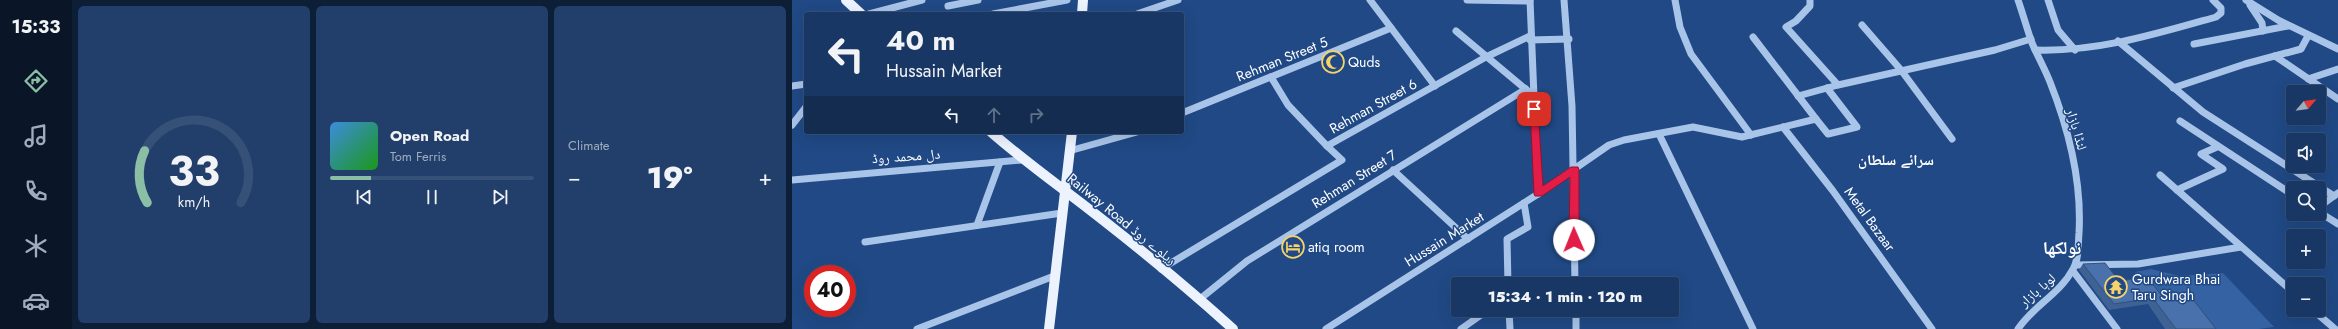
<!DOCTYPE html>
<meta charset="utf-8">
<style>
:root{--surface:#183764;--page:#213f6a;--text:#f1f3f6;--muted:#9facbf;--line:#365178;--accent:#8abfa5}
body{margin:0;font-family:Jost,"Noto Naskh Arabic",sans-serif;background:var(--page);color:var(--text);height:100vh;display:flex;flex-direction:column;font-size:15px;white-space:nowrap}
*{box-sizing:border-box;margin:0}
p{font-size:13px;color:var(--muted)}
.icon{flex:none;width:22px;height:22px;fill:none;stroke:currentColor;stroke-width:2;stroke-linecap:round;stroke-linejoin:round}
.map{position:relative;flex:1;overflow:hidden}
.sheet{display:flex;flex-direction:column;gap:6px;padding:6px;background:#0d1e37;width:720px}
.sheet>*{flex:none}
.banner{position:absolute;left:12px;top:12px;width:380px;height:122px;border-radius:4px;box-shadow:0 4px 16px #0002,0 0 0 1px var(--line);background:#183764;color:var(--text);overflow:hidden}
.needle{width:26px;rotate:61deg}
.controls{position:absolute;left:1494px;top:85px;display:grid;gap:8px}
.controls a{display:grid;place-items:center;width:40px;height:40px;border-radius:4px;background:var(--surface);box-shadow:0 4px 16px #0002,0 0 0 1px var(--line);font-size:20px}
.speed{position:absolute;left:12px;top:265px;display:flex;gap:8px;font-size:20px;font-weight:700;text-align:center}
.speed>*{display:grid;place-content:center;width:52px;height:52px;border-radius:50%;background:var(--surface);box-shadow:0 4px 16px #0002,0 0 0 1px var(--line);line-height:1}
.speed .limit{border:6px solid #d22;background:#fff;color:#111}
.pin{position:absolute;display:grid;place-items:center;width:34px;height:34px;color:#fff;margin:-17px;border-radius:8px;box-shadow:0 2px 6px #0006}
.me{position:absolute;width:44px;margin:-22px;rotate:359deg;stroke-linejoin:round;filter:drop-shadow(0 0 3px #0008)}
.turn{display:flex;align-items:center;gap:14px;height:84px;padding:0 16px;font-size:18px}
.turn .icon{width:52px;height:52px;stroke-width:2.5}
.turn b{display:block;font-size:28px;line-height:34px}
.lanes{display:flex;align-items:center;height:38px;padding:0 16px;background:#0003;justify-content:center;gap:20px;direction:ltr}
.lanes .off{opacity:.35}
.big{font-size:30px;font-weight:800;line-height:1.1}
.sheet .tile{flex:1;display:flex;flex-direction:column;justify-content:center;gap:6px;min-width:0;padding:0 14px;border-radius:6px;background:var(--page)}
.sheet .dial{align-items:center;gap:0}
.dial svg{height:104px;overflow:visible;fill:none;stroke:var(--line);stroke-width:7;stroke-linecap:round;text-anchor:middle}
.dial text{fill:var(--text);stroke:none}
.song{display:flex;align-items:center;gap:12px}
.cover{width:48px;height:48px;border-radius:6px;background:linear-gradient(135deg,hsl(210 70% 55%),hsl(120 70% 35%))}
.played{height:4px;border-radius:2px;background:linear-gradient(90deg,var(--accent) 20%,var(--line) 20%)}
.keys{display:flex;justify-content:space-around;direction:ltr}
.heat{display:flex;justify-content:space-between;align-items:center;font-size:22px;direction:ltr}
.sheet .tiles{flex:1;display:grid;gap:6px;grid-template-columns:repeat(3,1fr)}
.trip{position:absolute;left:659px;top:277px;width:228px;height:40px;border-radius:4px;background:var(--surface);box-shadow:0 4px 16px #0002,0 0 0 1px var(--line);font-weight:800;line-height:40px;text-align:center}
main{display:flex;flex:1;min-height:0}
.menu{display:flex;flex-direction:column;width:72px;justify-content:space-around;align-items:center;background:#0a1628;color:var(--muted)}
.menu .icon{width:28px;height:28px}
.menu .current{color:var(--accent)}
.menu b{font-size:18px;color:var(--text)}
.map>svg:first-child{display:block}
</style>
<main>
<nav class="menu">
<b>15:33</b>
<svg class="icon current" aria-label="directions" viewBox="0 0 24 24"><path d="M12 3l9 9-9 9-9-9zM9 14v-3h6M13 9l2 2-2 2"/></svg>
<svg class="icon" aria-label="music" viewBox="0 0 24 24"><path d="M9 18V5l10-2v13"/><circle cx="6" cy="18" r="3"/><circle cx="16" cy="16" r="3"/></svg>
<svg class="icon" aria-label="phone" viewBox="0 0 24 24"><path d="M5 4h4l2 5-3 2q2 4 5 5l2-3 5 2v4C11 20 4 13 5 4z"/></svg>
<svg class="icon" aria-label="climate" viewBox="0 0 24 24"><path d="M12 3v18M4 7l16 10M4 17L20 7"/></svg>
<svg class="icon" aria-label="car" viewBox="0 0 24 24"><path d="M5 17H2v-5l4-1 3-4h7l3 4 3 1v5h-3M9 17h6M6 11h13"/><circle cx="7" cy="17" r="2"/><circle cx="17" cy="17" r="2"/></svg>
</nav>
<section class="sheet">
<div class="tiles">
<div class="tile dial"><svg viewBox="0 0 100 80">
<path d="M14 69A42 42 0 1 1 86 69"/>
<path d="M14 69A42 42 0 0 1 12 29" stroke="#8abfa5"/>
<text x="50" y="56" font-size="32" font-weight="700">33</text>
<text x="50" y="72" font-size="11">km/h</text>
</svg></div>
<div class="tile">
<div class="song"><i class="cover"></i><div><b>Open Road</b><p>Tom Ferris</p></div></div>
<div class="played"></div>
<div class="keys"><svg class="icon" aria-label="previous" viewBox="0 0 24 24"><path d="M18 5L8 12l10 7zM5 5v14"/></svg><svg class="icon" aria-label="pause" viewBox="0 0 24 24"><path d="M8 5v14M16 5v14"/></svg><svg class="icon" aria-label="next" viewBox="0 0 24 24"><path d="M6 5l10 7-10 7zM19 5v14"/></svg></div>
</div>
<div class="tile"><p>Climate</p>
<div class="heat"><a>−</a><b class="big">19°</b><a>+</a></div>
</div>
</div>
</section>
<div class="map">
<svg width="1546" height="329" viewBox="0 0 1546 329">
<rect width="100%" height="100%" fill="#204985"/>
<polygon fill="#3462a2" points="1359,269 1388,276 1431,273 1482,327 1467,329 1413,329 1367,302 1343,272"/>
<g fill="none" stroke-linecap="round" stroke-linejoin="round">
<g stroke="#a9c4e9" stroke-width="7">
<polyline points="578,0 643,86"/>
<polyline points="675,0 738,1"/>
<polyline points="738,0 746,194"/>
<polyline points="772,0 780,106 783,284"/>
<polyline points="883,0 888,27 899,54 959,135"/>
<path d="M 1226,0 C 1231,14 1235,29 1240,43 C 1246,57 1253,69 1258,82 C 1277,130 1290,181 1287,233 C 1286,245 1287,259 1281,269 C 1268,294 1241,306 1226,329"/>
<polyline points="1256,0 1266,30 1283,50"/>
<polyline points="1454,0 1486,20 1546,49"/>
<polyline points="1458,5 1470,23 1471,31"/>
<polyline points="156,6 186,0"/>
<polyline points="77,14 130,0"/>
<polyline points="201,14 275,0"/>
<polyline points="345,14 386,0"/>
<polyline points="1070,25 1109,70 1160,139"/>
<polyline points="664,31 737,92"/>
<polyline points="961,37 1024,119"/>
<polyline points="738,40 777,39"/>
<polyline points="1326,41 1411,112 1542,196"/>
<polyline points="1402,44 1496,26"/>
<path d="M 1243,50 C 1306,52 1364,34 1424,17 L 1429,13 L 1429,8 L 1421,0"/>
<polyline points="1483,56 1546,99"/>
<polyline points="479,77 496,105 535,146"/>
<polyline points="1516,79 1546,69"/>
<polyline points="1046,85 1203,50 1239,39"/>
<polyline points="0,86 14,84"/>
<polyline points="1381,88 1453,64 1509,49 1516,36"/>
<polyline points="1006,96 1046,85 994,27 1004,21 1018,6 1018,0"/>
<polyline points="390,113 599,28"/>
<polyline points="1388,121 1501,195"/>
<polyline points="0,125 14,107"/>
<polyline points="991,127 1041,191 1140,329"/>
<polyline points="867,134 961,329"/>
<polyline points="277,151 345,132"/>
<polyline points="601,170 676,239"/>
<polyline points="1368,175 1501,292"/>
<polyline points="0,180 230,160"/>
<polyline points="1385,190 1431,169 1409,154 1425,147"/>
<polyline points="1527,207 1546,193"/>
<polyline points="1527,212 1546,224"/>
<polyline points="185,225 208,162"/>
<polyline points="73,242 270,213"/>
<polyline points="1284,265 1346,264 1449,247"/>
<polyline points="369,269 550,160 535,146 694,57 738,36"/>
<polyline points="1281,271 1325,329"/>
<polyline points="716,284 715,239 736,227 732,203"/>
<polyline points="408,299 455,261 734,89"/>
<polyline points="717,310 718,329"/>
<polyline points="784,310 784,329"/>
<polyline points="1521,310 1543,329"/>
<polyline points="125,329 262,276"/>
<polyline points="534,329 746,194 817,145 832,140 901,127 950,137 1024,119 1036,134 1065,127 1035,88"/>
<polyline points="669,329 696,310"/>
</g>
<g stroke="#edf3fe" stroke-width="10">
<polyline points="54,0 69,14"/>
<polyline points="290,14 291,0"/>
<path d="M 199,132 C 223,153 247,171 272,190 C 330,234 387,280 441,329"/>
<polyline points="257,329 280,132"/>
</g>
</g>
<polygon fill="#3f6295" points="1291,264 1327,281 1370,296 1424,329 1373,329 1356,304 1317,310 1287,270"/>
<polygon fill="#4972ad" stroke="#335079" points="1313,263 1327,281 1355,277 1370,296 1396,293 1424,329 1384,329 1361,298 1322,304 1291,264"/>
<polygon fill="#e11d48" stroke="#92132f" points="742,106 746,109 751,186 779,167 786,167 787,170 787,240 782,244 777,240 778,177 750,196 743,196 742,194 738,109"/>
<defs>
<g id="mosque-ring" transform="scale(1.15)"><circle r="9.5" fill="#204985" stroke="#f6d36a" stroke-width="1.5"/><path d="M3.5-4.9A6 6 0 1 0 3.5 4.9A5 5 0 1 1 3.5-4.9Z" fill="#f6d36a"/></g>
<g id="hotel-ring" transform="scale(1.15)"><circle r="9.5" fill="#204985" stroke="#f6d36a" stroke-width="1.5"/><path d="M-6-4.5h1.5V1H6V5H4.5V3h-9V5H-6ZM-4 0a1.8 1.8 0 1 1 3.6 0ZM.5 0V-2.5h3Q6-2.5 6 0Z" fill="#f6d36a"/></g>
<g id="temple-ring" transform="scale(1.15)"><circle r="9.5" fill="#204985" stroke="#f6d36a" stroke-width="1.5"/><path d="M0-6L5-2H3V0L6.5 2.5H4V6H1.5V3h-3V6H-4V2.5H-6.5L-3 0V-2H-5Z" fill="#f6d36a"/></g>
</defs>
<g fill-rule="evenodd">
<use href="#mosque-ring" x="541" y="62"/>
<use href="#hotel-ring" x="501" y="247"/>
<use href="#temple-ring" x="1324" y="287"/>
</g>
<g text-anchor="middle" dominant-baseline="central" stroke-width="3" stroke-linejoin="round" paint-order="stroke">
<g font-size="14" fill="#fff" stroke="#204985">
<text transform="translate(490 59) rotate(-22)">Rehman Street 5</text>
<text transform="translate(581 106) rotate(-29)">Rehman Street 6</text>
<text transform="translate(1285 129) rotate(74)">لنڈا بازار</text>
<text transform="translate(114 156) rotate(-4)">دل محمد روڈ</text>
<text transform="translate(562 179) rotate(-32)">Rehman Street 7</text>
<text transform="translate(330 219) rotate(39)">Railway Road ریلوے روڈ</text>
<text transform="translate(1078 219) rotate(54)">Metal Bazaar</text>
<text transform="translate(652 239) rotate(-32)">Hussain Market</text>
<text transform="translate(1245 290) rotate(-41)">لوہا بازار</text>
</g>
<g font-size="14" fill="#fff" stroke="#204985" text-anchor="start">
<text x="556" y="62">Quds</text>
<text x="516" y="247">atiq room</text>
<text x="1340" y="279">Gurdwara Bhai<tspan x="1340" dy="16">Taru Singh</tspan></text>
</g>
<g font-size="15" font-weight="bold" fill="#fff" stroke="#204985">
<text x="1104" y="160">سرائے سلطان</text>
</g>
<g font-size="18" font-weight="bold" fill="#fff" stroke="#204985">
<text x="1270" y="248">نولکھا</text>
</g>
</g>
</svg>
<div class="controls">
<a><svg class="needle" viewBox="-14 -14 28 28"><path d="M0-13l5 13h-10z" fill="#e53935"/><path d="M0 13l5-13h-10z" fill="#9facbf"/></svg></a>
<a><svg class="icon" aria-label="sound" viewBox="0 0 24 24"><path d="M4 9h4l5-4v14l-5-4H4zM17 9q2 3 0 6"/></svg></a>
<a><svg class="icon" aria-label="search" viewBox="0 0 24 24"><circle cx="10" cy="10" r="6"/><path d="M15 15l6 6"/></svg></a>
<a>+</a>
<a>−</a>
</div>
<div class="speed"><div class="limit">40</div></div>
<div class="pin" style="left:742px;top:109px;background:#d93025"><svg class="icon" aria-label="arrive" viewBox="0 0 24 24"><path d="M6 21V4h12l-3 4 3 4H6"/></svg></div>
<svg class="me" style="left:782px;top:240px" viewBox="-20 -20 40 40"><circle r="19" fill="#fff"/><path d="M0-13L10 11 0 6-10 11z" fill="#e11d48"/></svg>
<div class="trip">15:34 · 1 min · 120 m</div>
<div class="banner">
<div class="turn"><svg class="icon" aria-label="left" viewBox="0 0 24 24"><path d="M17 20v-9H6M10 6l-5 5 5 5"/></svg><div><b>40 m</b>Hussain Market</div></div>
<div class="lanes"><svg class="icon" aria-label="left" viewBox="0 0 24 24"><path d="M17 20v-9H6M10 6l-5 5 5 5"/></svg><svg class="icon off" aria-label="ahead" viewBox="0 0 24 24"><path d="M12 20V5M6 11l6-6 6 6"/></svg><svg class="icon off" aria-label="right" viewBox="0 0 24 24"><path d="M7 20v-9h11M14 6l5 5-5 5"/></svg></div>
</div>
</div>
</main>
